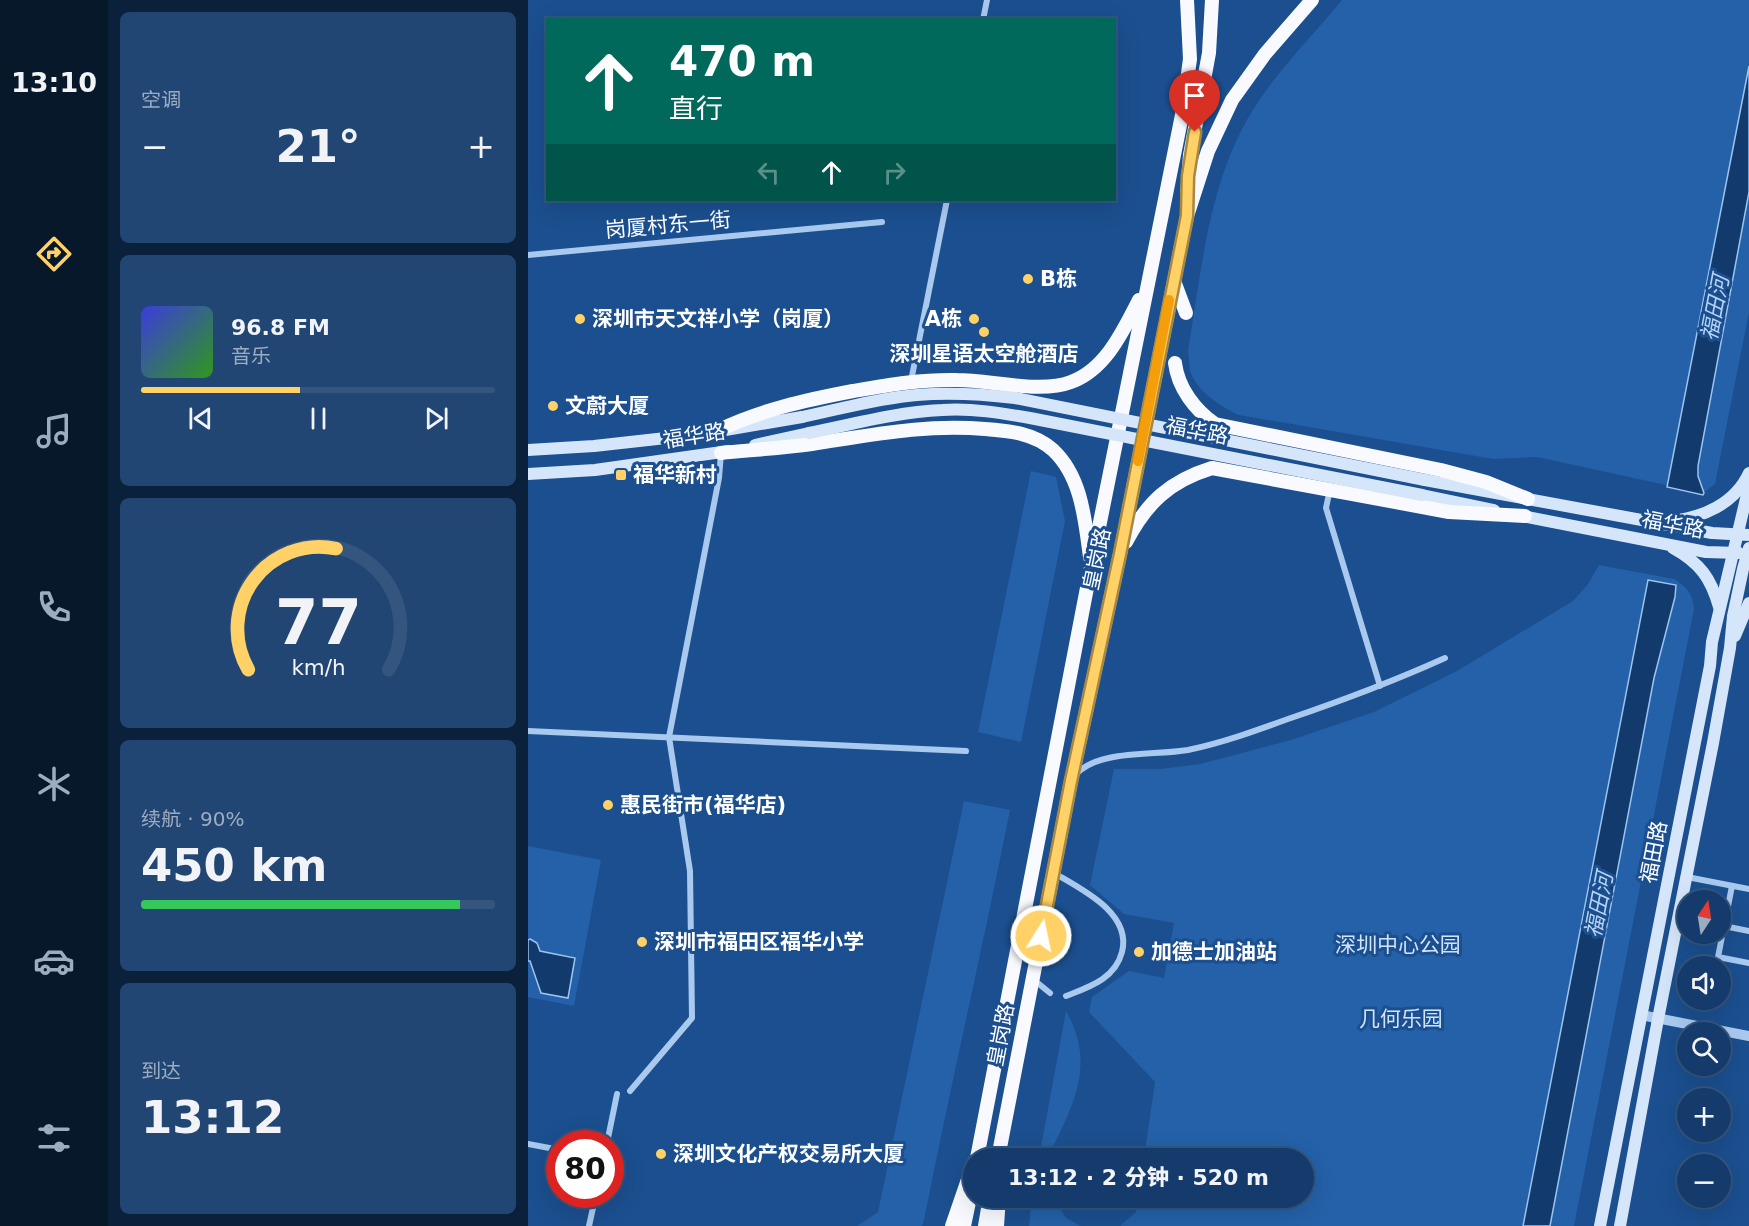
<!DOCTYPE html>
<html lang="zh">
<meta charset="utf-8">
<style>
:root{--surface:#143b6b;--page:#214673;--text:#f1f3f6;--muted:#9dadc1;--line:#33557e;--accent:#ffd166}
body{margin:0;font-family:"DejaVu Sans","Noto Sans SC",sans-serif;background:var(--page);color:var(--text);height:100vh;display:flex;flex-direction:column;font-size:22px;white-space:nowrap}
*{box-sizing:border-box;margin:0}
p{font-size:20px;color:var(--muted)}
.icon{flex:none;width:33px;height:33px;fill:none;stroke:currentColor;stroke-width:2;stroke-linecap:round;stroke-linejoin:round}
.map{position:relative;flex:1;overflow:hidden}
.panel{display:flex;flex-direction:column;gap:12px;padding:12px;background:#0b203b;width:420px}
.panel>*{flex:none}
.guide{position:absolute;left:18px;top:18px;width:570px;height:183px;border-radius:0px;box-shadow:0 6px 24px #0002,0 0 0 2px var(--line);background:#00695c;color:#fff;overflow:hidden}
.needle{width:39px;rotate:12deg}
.tools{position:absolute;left:1149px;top:890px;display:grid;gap:12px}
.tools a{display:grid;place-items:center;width:54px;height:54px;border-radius:50%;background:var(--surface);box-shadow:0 6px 24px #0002,0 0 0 2px var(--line);font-size:30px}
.speed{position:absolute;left:18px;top:1130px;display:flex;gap:12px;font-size:30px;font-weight:700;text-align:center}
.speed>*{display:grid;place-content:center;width:78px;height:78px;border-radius:50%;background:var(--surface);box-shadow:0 6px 24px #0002,0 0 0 2px var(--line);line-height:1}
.speed .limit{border:9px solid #d22;background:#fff;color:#111}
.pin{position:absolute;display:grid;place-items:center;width:51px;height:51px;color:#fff;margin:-62px -26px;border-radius:50% 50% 50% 0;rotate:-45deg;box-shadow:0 0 6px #0007}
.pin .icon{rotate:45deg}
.me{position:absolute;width:66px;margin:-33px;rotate:10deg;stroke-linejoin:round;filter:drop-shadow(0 0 4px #0008)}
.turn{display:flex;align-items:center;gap:21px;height:126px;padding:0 24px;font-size:27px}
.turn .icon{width:78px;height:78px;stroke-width:2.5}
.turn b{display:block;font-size:42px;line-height:51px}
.lanes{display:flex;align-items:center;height:57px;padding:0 24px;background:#0003;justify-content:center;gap:30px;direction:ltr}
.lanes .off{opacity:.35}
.big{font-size:45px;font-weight:800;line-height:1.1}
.panel .widget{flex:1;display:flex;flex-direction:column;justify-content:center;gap:9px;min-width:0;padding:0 21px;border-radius:9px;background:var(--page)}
.panel .dial{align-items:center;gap:0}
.dial svg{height:156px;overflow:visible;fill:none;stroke:var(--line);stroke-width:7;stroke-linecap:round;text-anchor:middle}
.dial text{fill:var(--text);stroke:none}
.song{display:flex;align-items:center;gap:18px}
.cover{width:72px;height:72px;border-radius:9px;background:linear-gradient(135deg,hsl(240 70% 55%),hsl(110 70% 35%))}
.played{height:6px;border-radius:3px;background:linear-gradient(90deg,var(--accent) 45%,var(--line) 45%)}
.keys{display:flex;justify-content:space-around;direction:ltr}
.heat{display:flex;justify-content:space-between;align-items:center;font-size:33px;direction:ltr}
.charge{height:9px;border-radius:4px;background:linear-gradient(90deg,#34c759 90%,var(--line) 0)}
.trip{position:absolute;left:435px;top:1148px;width:351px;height:60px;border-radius:30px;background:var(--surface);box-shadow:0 6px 24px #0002,0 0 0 2px var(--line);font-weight:800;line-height:60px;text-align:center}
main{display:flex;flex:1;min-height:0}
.tab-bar{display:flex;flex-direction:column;width:108px;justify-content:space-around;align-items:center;background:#08182b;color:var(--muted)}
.tab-bar .icon{width:42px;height:42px}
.tab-bar .selected{color:var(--accent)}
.tab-bar b{font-size:27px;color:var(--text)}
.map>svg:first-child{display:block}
</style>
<main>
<nav class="tab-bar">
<b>13:10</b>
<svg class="icon selected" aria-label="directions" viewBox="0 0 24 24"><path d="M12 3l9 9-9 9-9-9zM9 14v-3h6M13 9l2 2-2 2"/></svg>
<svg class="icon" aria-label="music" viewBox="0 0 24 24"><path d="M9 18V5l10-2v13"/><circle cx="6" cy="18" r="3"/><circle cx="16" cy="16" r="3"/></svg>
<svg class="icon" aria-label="phone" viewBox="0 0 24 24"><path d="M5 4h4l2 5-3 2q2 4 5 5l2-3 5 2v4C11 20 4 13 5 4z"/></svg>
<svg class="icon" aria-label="climate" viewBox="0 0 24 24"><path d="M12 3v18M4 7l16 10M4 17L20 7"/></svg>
<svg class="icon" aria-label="car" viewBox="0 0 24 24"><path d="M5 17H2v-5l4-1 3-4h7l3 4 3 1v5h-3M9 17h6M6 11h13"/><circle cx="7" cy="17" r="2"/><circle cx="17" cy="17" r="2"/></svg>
<svg class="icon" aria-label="filters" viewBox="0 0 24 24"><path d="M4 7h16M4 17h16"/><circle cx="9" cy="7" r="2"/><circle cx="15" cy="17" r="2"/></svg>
</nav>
<section class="panel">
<div class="widget"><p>空调</p>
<div class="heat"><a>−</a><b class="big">21°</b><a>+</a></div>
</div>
<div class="widget">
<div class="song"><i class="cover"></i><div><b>96.8 FM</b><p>音乐</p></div></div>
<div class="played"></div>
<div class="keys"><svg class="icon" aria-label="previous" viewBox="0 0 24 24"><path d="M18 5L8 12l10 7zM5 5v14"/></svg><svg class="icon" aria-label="pause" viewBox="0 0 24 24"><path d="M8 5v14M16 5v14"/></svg><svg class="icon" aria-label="next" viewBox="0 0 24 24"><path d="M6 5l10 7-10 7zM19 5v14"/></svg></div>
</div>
<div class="widget dial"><svg viewBox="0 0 100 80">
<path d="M14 69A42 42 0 1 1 86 69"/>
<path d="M14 69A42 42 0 0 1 59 7" stroke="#ffd166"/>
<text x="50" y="56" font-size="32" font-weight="700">77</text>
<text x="50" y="72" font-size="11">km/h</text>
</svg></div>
<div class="widget"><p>续航 · 90%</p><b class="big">450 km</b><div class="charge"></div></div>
<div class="widget"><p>到达</p><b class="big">13:12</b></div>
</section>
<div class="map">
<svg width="1221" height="1226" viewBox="0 0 1221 1226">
<rect width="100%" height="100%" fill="#1b4f8f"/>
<g fill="#2461a8">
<path d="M 814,0 L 1221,0 L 1221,312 L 1187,484 L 1175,493 L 1009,457 L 965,459 L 711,415 C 693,407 667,390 662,370 C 661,364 661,357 660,351 C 674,267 681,175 730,102 C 754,66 786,34 814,0 Z"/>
<polygon points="503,471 528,477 537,521 493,742 450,732"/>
<path d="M 1071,565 L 1146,579 C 1159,587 1165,594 1166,609 L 1046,1226 L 592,1226 L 608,1212 L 611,1197 L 776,1197 L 776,1158 L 616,1158 L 627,1082 L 561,1012 L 564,997 L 601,971 L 636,978 L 646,923 L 596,914 L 562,885 L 586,769 L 632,769 L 672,764 L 763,740 L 846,712 L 929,671 L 1045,601 L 1060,584 Z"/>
<path d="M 436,801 L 482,810 C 455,947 423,1083 396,1220 L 394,1226 L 329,1226 L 350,1212 Z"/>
<polygon points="0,846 73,860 46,1006 0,997"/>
<path d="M 538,1011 C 568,1063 546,1104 522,1153 L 522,1158 L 511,1158 Z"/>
<polygon points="504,1197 524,1197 538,1218 553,1226 501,1226"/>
</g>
<g fill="#123a6d" stroke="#9cc4f0" stroke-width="1.5">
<polygon points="1221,66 1221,192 1170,466 1170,476 1176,493 1175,495 1139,487"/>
<polygon points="1120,580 1148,585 1147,597 1126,678 1022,1226 995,1226"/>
<polygon points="2,939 9,943 12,951 47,958 40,998 13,993 2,961 0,961 0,940"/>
</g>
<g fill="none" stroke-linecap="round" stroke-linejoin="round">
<g stroke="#a9c9ee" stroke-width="6">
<polyline points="455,20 459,0"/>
<polyline points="0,255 354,222"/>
<polyline points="383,381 419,200"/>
<polyline points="802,489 798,508 852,686"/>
<polyline points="0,731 438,751"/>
<path d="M 547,775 C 571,749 625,756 660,750 C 694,743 727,731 760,719 C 813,701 866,681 917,658"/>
<path d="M 526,873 C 553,889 604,913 594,952 C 587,979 561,987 538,996"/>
<polyline points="1159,877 1221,889"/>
<polyline points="1204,886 1190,957 1221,963"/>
<polyline points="1196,926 1221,931"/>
<polyline points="506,980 522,993"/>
<polyline points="102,1091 164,1018 162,871 141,737 191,478 193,453"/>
<polyline points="79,1143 89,1094"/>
<polyline points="0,1144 32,1150"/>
<polyline points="61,1226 68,1194"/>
</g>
<polyline stroke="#a9c9ee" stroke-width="10" points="1113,1015 1221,1036"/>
<g stroke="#d6e6fa" stroke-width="12">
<polyline points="227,445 281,433"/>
<polyline points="0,450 66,446 174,434 274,417"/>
<polyline points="0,474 67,470 201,451"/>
<polyline points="897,480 1184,533 1221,535"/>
<polyline points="894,495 966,510"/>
<polyline points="989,515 1178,552 1211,553"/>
<path d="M 1142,521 C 1174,518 1207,504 1221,473"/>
<path d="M 1145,548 C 1172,563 1183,578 1191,607"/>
<polyline points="1207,636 1221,603"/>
<polyline points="1072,1226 1182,666 1184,642 1221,486"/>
<polyline points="1092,1226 1130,1019 1185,743 1202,648 1205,616 1215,569 1221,548"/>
</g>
<g stroke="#f8faff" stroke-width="14">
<polyline points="659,195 662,155 681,53 684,0"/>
<polyline points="646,281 658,313"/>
<path d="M 647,363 C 650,388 667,410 687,424 L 913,470 L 958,482 L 1000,499"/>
<path d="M 189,431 C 232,410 278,400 325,391 C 360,385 394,379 429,380 C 463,380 512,394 543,382 C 578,369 595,331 611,300"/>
<path d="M 193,453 C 224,450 254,448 284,444 C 344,435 396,424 457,429 C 482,431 506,433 525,450 C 554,477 557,521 562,557"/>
<path d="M 598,542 C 619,502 642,481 684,468 L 921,512 L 997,516"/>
<polyline points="449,1158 563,567 655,110 662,59 659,0"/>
<polyline points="470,1158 543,781 592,554 659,216 680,151 704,100 737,54 784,0"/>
<polyline points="424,1226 446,1162"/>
<polyline points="436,1226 442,1197"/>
<polyline points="457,1226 462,1197"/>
<polyline points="469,1226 471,1197"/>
</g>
<g stroke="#d6e6fa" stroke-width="12">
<path d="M 274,417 C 312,409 351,398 389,395 C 422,392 454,394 487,398 L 897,480"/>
<path d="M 281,433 C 325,424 369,412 414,410 C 444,408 473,413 502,418 L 894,495"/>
</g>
</g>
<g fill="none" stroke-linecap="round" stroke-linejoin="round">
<g stroke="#a68842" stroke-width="15">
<polyline id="route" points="513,936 543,781 592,554 659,216 660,176 667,132"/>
</g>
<use href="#route" stroke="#ffd166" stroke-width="10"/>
<polyline stroke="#f59e0b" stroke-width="10" points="610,461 641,300"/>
</g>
<g fill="#ffd166" stroke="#1b4f8f" stroke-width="2">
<circle cx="500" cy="279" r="6"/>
<circle cx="52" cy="319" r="6"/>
<circle cx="446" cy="319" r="6"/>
<circle cx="456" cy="332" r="6"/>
<circle cx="25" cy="406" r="6"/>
<rect x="87" y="469" width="12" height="12" rx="3"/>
<circle cx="80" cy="805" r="6"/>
<circle cx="114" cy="942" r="6"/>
<circle cx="611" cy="952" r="6"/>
<circle cx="133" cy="1154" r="6"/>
</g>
<g text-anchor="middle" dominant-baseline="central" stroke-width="6" stroke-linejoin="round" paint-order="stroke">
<g font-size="21" fill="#fff" stroke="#1b4f8f">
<text transform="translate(140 225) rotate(-5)">岗厦村东一街</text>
<text transform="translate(669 431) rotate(11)">福华路</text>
<text transform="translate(166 436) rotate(-9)">福华路</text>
<text transform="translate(1145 525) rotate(11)">福华路</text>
<text transform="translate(569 559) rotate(-78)">皇岗路</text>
<text transform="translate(1126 852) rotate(-79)">福田路</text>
<text transform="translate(473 1035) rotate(-79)">皇岗路</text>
</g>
<g font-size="21" font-weight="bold" fill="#fff" stroke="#1b4f8f" text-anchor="start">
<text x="512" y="279">B栋</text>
<text x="64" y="319">深圳市天文祥小学（岗厦）</text>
<text x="434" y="319" text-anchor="end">A栋</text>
<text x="456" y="354" text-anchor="middle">深圳星语太空舱酒店</text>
<text x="37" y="406">文蔚大厦</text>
<text x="105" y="475">福华新村</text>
<text x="92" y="805">惠民街市(福华店)</text>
<text x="126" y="942">深圳市福田区福华小学</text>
<text x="623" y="952">加德士加油站</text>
<text x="145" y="1154">深圳文化产权交易所大厦</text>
</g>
<g font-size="21" fill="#cfe3fa" stroke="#1b4f8f">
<text x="870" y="945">深圳中心公园</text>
<text x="873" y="1019">几何乐园</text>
</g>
<g font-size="22" font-style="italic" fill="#b5d3f5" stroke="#1b4f8f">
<text transform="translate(1187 308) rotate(-79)">福田河</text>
<text transform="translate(1071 905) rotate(-79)">福田河</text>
</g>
</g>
</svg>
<div class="tools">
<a><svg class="needle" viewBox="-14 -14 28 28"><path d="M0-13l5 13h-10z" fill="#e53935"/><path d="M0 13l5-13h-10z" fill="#9dadc1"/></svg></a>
<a><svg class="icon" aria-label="sound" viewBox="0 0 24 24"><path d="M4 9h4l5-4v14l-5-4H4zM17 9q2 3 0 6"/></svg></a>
<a><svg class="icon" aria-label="search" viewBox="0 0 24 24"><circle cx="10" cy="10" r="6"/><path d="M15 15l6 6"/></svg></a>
<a>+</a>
<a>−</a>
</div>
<div class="speed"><div class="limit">80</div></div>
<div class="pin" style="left:667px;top:132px;background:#d93025"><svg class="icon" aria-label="arrive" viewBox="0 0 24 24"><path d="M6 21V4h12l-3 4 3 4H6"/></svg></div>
<svg class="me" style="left:513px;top:936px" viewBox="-20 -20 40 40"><circle r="17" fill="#ffd166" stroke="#fff" stroke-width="3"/><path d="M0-11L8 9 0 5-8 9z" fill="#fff"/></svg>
<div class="trip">13:12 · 2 分钟 · 520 m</div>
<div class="guide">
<div class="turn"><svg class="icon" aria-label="ahead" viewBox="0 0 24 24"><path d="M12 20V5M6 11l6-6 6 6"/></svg><div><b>470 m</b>直行</div></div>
<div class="lanes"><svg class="icon off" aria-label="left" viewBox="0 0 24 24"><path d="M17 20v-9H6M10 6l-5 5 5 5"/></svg><svg class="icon" aria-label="ahead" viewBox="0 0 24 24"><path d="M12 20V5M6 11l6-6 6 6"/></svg><svg class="icon off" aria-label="right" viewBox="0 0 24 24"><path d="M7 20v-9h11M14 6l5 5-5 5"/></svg></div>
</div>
</div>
</main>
